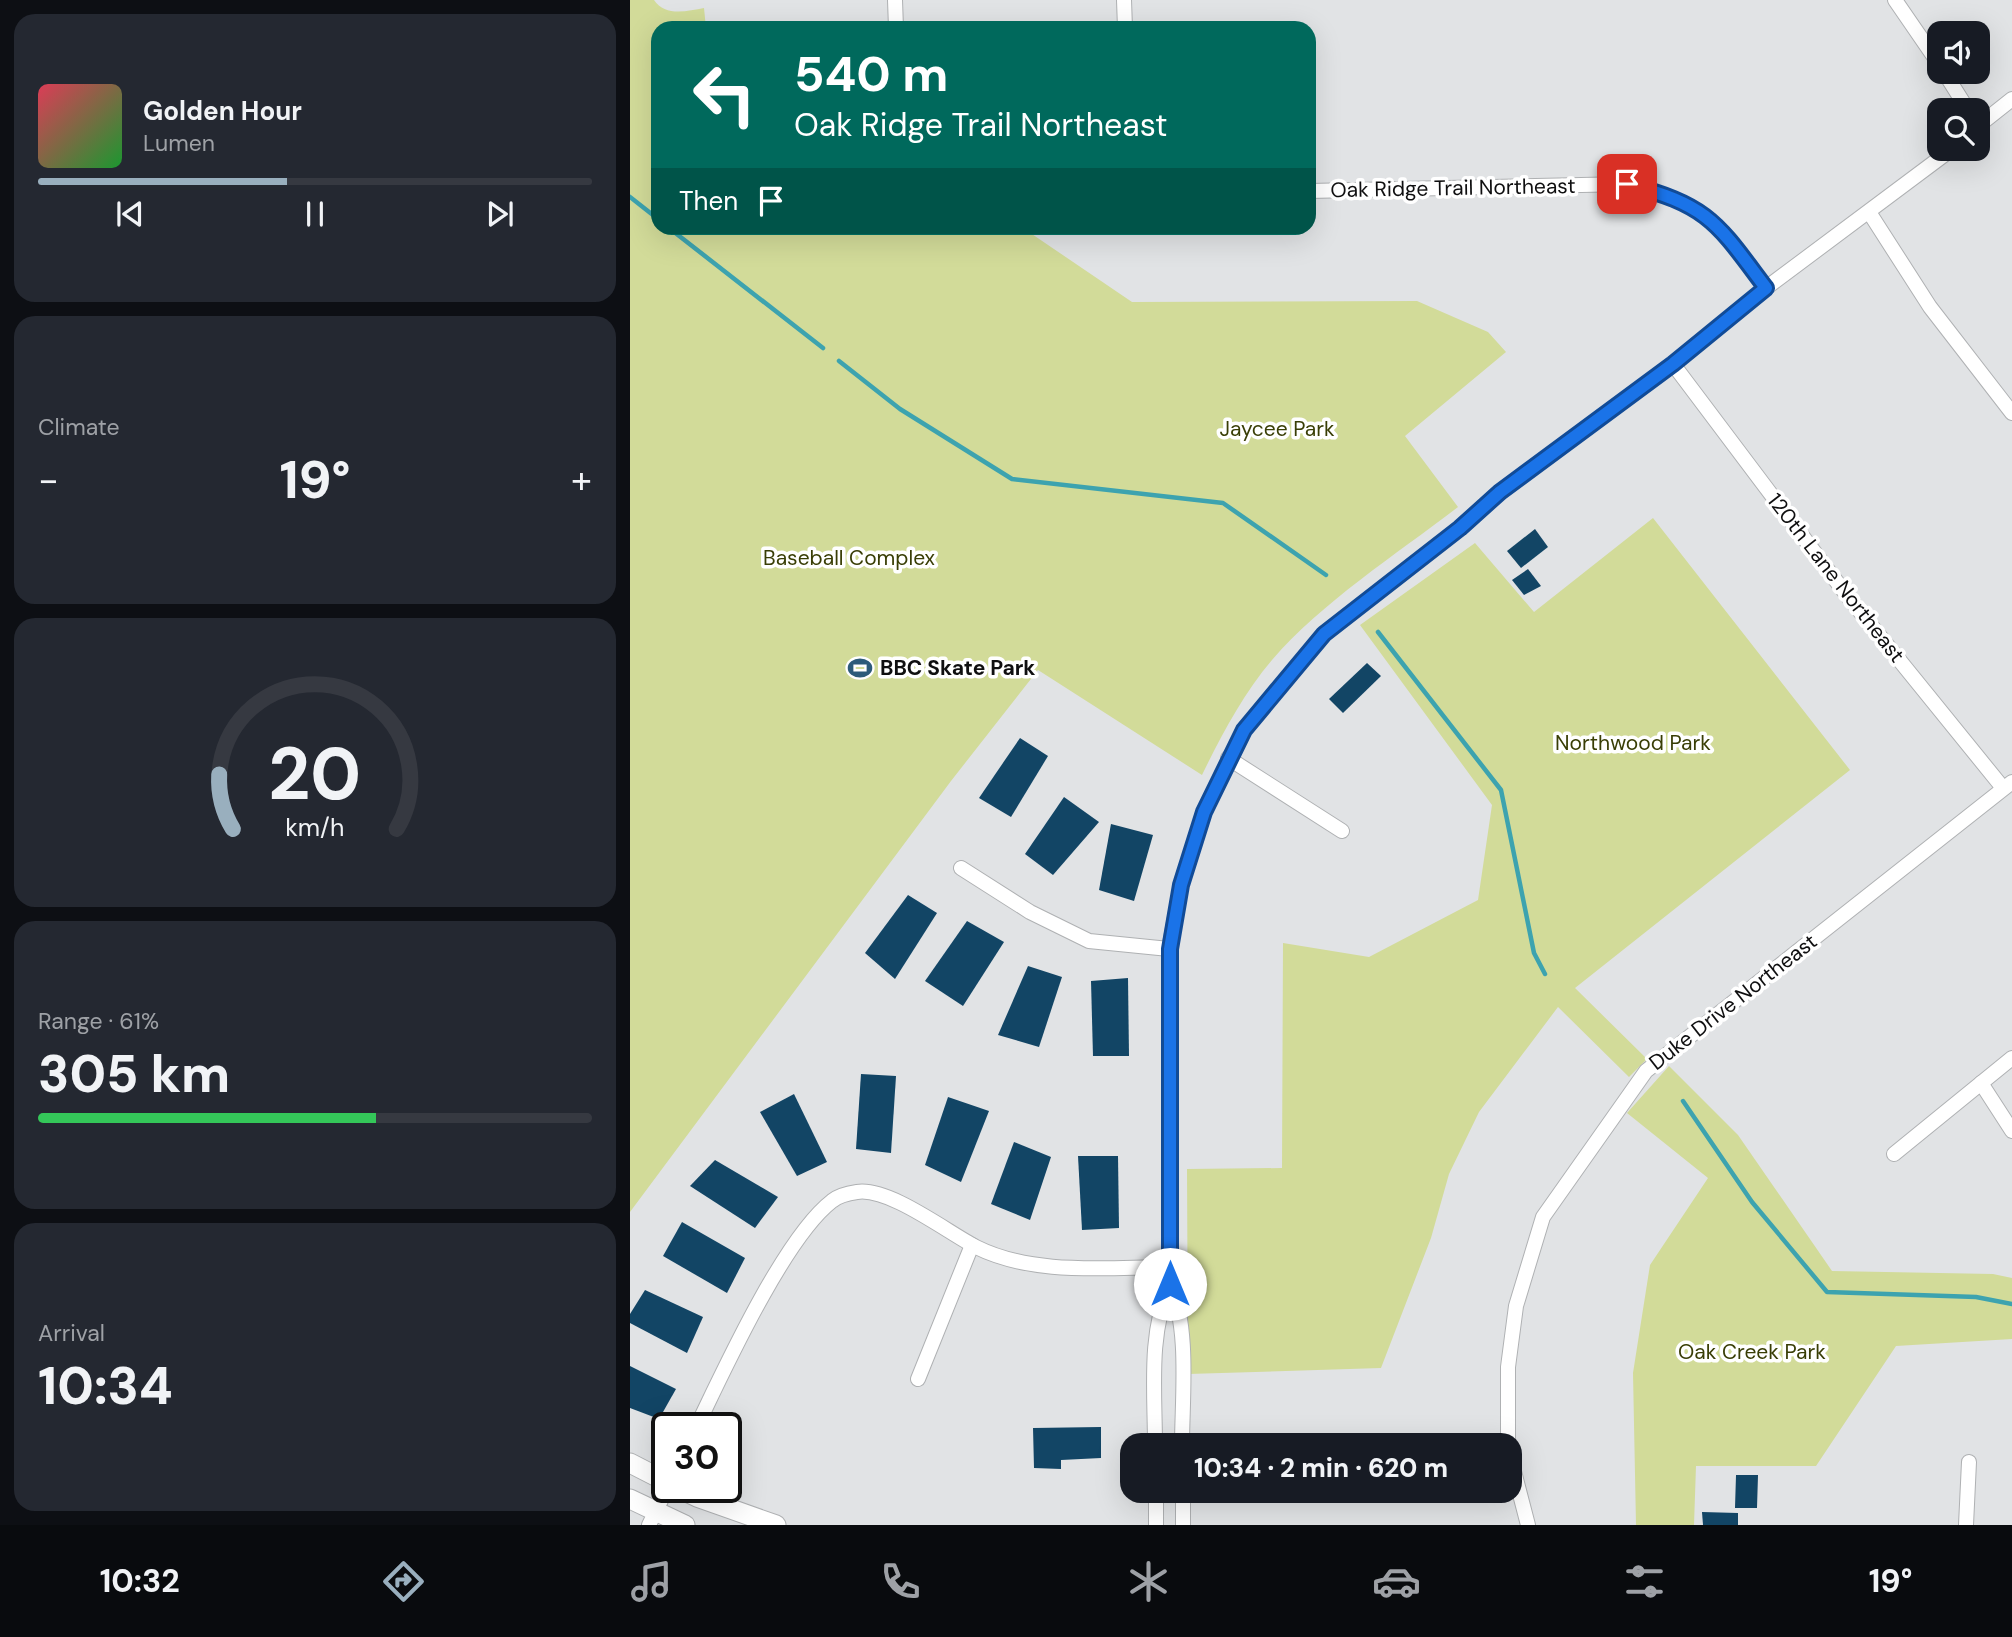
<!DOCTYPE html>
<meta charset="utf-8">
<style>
:root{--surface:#171b24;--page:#242831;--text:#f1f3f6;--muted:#9ea1a6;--line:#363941;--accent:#99afbe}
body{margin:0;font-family:"DM Sans",sans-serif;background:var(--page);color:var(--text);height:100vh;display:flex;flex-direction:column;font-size:26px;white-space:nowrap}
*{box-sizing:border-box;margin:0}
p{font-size:23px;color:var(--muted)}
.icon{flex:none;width:38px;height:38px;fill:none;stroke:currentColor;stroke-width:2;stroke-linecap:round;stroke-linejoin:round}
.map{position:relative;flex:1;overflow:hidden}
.sheet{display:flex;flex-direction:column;gap:14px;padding:14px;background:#0d0f14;width:630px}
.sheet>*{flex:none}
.banner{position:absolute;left:21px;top:21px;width:665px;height:214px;border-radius:21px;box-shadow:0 7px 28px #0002;background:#00695c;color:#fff;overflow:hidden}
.controls{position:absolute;left:1297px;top:21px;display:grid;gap:14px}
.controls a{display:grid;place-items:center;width:63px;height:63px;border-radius:14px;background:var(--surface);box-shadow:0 7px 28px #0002;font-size:35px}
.speed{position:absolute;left:21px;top:1412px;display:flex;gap:14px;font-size:35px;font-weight:700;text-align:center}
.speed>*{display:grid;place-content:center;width:91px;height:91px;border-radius:50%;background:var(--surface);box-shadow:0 7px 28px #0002;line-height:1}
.speed .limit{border:4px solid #111;border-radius:10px;background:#fff;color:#111}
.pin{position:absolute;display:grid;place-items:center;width:60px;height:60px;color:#fff;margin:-30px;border-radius:14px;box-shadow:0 4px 10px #0006}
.me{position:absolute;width:77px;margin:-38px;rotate:0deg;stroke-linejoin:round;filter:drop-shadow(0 0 5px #0008)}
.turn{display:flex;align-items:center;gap:24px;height:147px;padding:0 28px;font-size:32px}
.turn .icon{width:91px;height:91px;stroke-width:2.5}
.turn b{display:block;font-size:49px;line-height:60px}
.then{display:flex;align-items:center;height:66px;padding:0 28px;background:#0003;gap:14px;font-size:26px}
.big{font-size:52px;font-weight:800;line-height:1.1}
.sheet .tile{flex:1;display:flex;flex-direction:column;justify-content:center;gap:10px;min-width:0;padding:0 24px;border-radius:21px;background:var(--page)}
.sheet .dial{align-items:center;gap:0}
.dial svg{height:182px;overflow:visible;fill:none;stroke:var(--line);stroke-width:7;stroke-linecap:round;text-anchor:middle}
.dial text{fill:var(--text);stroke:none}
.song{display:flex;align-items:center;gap:21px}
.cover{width:84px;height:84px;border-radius:10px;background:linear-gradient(135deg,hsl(350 70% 55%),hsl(130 70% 35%))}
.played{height:7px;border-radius:4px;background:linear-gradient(90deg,var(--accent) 45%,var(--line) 45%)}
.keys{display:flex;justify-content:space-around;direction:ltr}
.heat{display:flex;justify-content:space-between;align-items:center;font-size:38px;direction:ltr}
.charge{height:10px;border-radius:5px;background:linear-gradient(90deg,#34c759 61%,var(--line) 0)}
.trip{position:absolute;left:490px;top:1433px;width:402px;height:70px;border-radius:21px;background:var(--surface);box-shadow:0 7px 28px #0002;font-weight:800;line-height:70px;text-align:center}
.menu{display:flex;height:112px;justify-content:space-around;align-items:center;background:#090b0e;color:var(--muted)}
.menu .icon{width:49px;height:49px}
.menu .current{color:var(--accent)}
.menu b{font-size:32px;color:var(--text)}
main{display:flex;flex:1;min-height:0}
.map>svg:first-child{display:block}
</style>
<main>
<section class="sheet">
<div class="tile">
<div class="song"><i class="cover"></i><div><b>Golden Hour</b><p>Lumen</p></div></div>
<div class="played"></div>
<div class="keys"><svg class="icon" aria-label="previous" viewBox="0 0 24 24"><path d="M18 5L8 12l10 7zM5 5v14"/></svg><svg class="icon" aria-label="pause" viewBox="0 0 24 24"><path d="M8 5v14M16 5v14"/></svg><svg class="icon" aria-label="next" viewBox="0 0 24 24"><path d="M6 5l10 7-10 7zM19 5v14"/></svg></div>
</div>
<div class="tile"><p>Climate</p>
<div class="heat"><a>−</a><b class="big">19°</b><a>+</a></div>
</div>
<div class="tile dial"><svg viewBox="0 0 100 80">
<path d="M14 69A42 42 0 1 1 86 69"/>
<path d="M14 69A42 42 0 0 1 8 45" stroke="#99afbe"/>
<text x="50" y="56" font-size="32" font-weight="700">20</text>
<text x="50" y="72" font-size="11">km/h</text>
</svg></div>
<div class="tile"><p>Range · 61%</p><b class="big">305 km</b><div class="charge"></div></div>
<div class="tile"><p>Arrival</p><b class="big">10:34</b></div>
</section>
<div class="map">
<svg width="1382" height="1525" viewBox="0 0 1382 1525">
<rect width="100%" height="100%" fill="#e1e3e5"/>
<g fill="#d2db99">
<path d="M 0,0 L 24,0 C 35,17 57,11 74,8 L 76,28 L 28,28 L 28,228 L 393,228 L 502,302 L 787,301 L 858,332 L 876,352 L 775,436 L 828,507 C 767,554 692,602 642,660 C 613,694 591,736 572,775 L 408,670 L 321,781 L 0,1212 Z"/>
<polygon points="1023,518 1220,770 945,988 1017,1059 999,1077 928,1007 849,1112 819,1174 801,1238 751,1368 558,1374 557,1169 652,1168 653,943 739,957 848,900 862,805 730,625 845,543 904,612"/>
<polygon points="1039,1066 1108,1135 1202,1271 1363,1274 1382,1278 1382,1339 1266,1346 1186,1466 1066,1466 1064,1525 1006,1525 1003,1373 1020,1265 1078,1178 997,1113"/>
</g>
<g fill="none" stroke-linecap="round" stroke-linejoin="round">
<g stroke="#3da3af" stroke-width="4.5">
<polyline points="0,197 28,219"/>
<polyline points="39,228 193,348"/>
<polyline points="209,361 270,409 382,479 593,503 696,575"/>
<polyline points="748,632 871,790 904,953 915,974"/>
<polyline points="1053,1101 1122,1202 1197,1292 1346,1297 1382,1304"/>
</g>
</g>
<g fill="#124565">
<polygon points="905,529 918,547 891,568 877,551"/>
<polygon points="898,569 911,586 894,595 882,580"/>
<polygon points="737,663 751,676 713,713 699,699"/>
<polygon points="390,738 418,756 381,817 349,798"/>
<polygon points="434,797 469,822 423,875 395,854"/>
<polygon points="481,824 523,835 504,901 469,890"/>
<polygon points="278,895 307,913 265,979 235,953"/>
<polygon points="337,921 374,942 333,1006 295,981"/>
<polygon points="398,966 432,977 409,1047 368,1035"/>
<polygon points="498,978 499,1056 463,1056 461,981"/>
<polygon points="231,1074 266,1076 261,1153 226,1149"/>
<polygon points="164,1094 197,1162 167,1176 130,1112"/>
<polygon points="318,1097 359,1111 331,1182 295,1165"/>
<polygon points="384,1142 421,1157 400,1220 361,1204"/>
<polygon points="448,1156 488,1156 489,1228 452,1230"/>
<polygon points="85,1160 148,1197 125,1228 60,1186"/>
<polygon points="52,1222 115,1258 97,1293 33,1256"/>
<polygon points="15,1290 73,1317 57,1353 0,1323 0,1314"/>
<polygon points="0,1366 46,1389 29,1419 0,1408"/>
<polygon points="471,1427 471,1458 431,1460 431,1469 404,1468 403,1428"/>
<polygon points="1106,1475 1128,1475 1127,1508 1105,1508"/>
<polygon points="1072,1512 1108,1513 1108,1525 1073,1525"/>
</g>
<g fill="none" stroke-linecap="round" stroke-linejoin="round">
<g stroke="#afb1b3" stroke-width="16">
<g id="street">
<polyline points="265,0 266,28"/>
<polyline points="494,0 495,28"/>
<polyline points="1265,0 1309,64"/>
<polyline points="1314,72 1338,110"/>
<polyline points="1348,126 1382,99"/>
<path d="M 679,191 L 997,184 C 1079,205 1087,223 1136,288"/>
<polyline points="1239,212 1300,307 1382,413"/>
<polyline points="1043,364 1219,598 1373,788"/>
<polyline points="598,758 712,831"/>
<polyline points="331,868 400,912 459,941 539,949"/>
<polyline points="1351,1083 1382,1131"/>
<polyline points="1264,1154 1382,1058"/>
<path d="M 540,1284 C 560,1328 552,1398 552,1446"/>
<polyline points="288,1379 342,1245"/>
<path d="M 66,1428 C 94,1370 154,1238 202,1201 C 208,1196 220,1193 227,1192 C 259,1187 317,1232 346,1247 C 404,1276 477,1267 540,1267"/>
<path d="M 525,1446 C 525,1391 518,1335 540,1284 L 539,949 L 551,885 L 574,812 L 614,730 L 694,634 L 830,528 L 870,492 L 1043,364 L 1136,288 L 1322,149"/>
<polyline points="878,1446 878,1367 886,1306 913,1217 1016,1071 1382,782"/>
<polyline points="880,1456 898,1525"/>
<polyline points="526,1491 526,1525"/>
<polyline points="553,1491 553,1525"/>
<polyline points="19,1525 37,1488"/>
<polyline points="1336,1525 1339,1462"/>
</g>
</g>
<g stroke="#afb1b3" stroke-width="21">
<g id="secondary">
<polyline points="0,1463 37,1482"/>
<polyline points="48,1488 67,1497 146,1525"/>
<polyline points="0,1499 55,1525"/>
</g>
</g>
<use href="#street" stroke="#fff" stroke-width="14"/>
<use href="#secondary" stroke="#fff" stroke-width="19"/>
</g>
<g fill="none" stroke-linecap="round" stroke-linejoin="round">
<g stroke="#114b97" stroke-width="18">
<path id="route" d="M 540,1284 L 540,949 L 551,885 L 574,812 L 614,730 L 694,634 L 830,528 L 870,492 L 1043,364 L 1136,288 C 1087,223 1080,206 997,184"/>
</g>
<use href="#route" stroke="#1a73e8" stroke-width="12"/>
</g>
<defs>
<g id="stadium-bare" transform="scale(1.89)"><path d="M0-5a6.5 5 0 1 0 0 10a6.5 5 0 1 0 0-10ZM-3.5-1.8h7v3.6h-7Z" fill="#2d5b7a" stroke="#fff" stroke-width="2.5" paint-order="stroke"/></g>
</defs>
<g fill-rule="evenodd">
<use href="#stadium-bare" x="230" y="668"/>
</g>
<g text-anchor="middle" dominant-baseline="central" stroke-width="7" stroke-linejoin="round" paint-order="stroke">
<g font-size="21" fill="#0f0f10" stroke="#fff">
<text transform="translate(823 188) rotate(-1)">Oak Ridge Trail Northeast</text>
<text transform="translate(1206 578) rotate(52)">120th Lane Northeast</text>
<text transform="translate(1103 1002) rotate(-38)">Duke Drive Northeast</text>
</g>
<g font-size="21" fill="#393e06" stroke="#fff">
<text x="647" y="429">Jaycee Park</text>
<text x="219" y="558">Baseball Complex</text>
<text x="1003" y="743">Northwood Park</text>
<text x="1122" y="1352">Oak Creek Park</text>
</g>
<g font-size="21" font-weight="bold" fill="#0f0f10" stroke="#fff" text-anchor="start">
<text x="250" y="668">BBC Skate Park</text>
</g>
</g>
</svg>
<div class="controls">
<a><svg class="icon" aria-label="sound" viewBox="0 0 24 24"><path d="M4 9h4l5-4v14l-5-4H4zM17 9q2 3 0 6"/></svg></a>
<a><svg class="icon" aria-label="search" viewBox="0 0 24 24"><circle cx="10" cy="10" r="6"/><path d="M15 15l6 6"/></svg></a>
</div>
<div class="speed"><div class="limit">30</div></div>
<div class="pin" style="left:997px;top:184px;background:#d93025"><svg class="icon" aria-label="arrive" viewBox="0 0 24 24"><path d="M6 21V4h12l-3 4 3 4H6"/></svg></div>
<svg class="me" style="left:540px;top:1284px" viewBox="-20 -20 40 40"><circle r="19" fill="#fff"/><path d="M0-13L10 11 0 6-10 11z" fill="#1a73e8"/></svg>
<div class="trip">10:34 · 2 min · 620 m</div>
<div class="banner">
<div class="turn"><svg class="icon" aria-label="left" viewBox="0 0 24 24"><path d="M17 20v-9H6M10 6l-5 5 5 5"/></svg><div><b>540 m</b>Oak Ridge Trail Northeast</div></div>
<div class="then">Then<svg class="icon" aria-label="arrive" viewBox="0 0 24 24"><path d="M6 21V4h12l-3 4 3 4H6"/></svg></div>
</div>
</div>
</main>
<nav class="menu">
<b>10:32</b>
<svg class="icon current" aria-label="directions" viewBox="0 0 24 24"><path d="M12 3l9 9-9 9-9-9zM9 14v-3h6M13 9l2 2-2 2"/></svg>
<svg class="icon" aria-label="music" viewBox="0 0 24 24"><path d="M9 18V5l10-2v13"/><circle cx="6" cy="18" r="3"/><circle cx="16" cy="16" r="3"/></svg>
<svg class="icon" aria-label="phone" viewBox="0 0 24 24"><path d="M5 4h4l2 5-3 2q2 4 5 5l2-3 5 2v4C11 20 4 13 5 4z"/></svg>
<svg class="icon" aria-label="climate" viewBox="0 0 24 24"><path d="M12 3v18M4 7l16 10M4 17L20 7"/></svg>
<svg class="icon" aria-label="car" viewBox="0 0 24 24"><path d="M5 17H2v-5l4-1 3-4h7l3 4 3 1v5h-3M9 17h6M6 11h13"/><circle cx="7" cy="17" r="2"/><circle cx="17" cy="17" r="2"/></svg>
<svg class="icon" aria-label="filters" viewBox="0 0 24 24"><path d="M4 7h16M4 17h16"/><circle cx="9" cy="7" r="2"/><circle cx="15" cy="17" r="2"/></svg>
<b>19°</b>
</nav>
